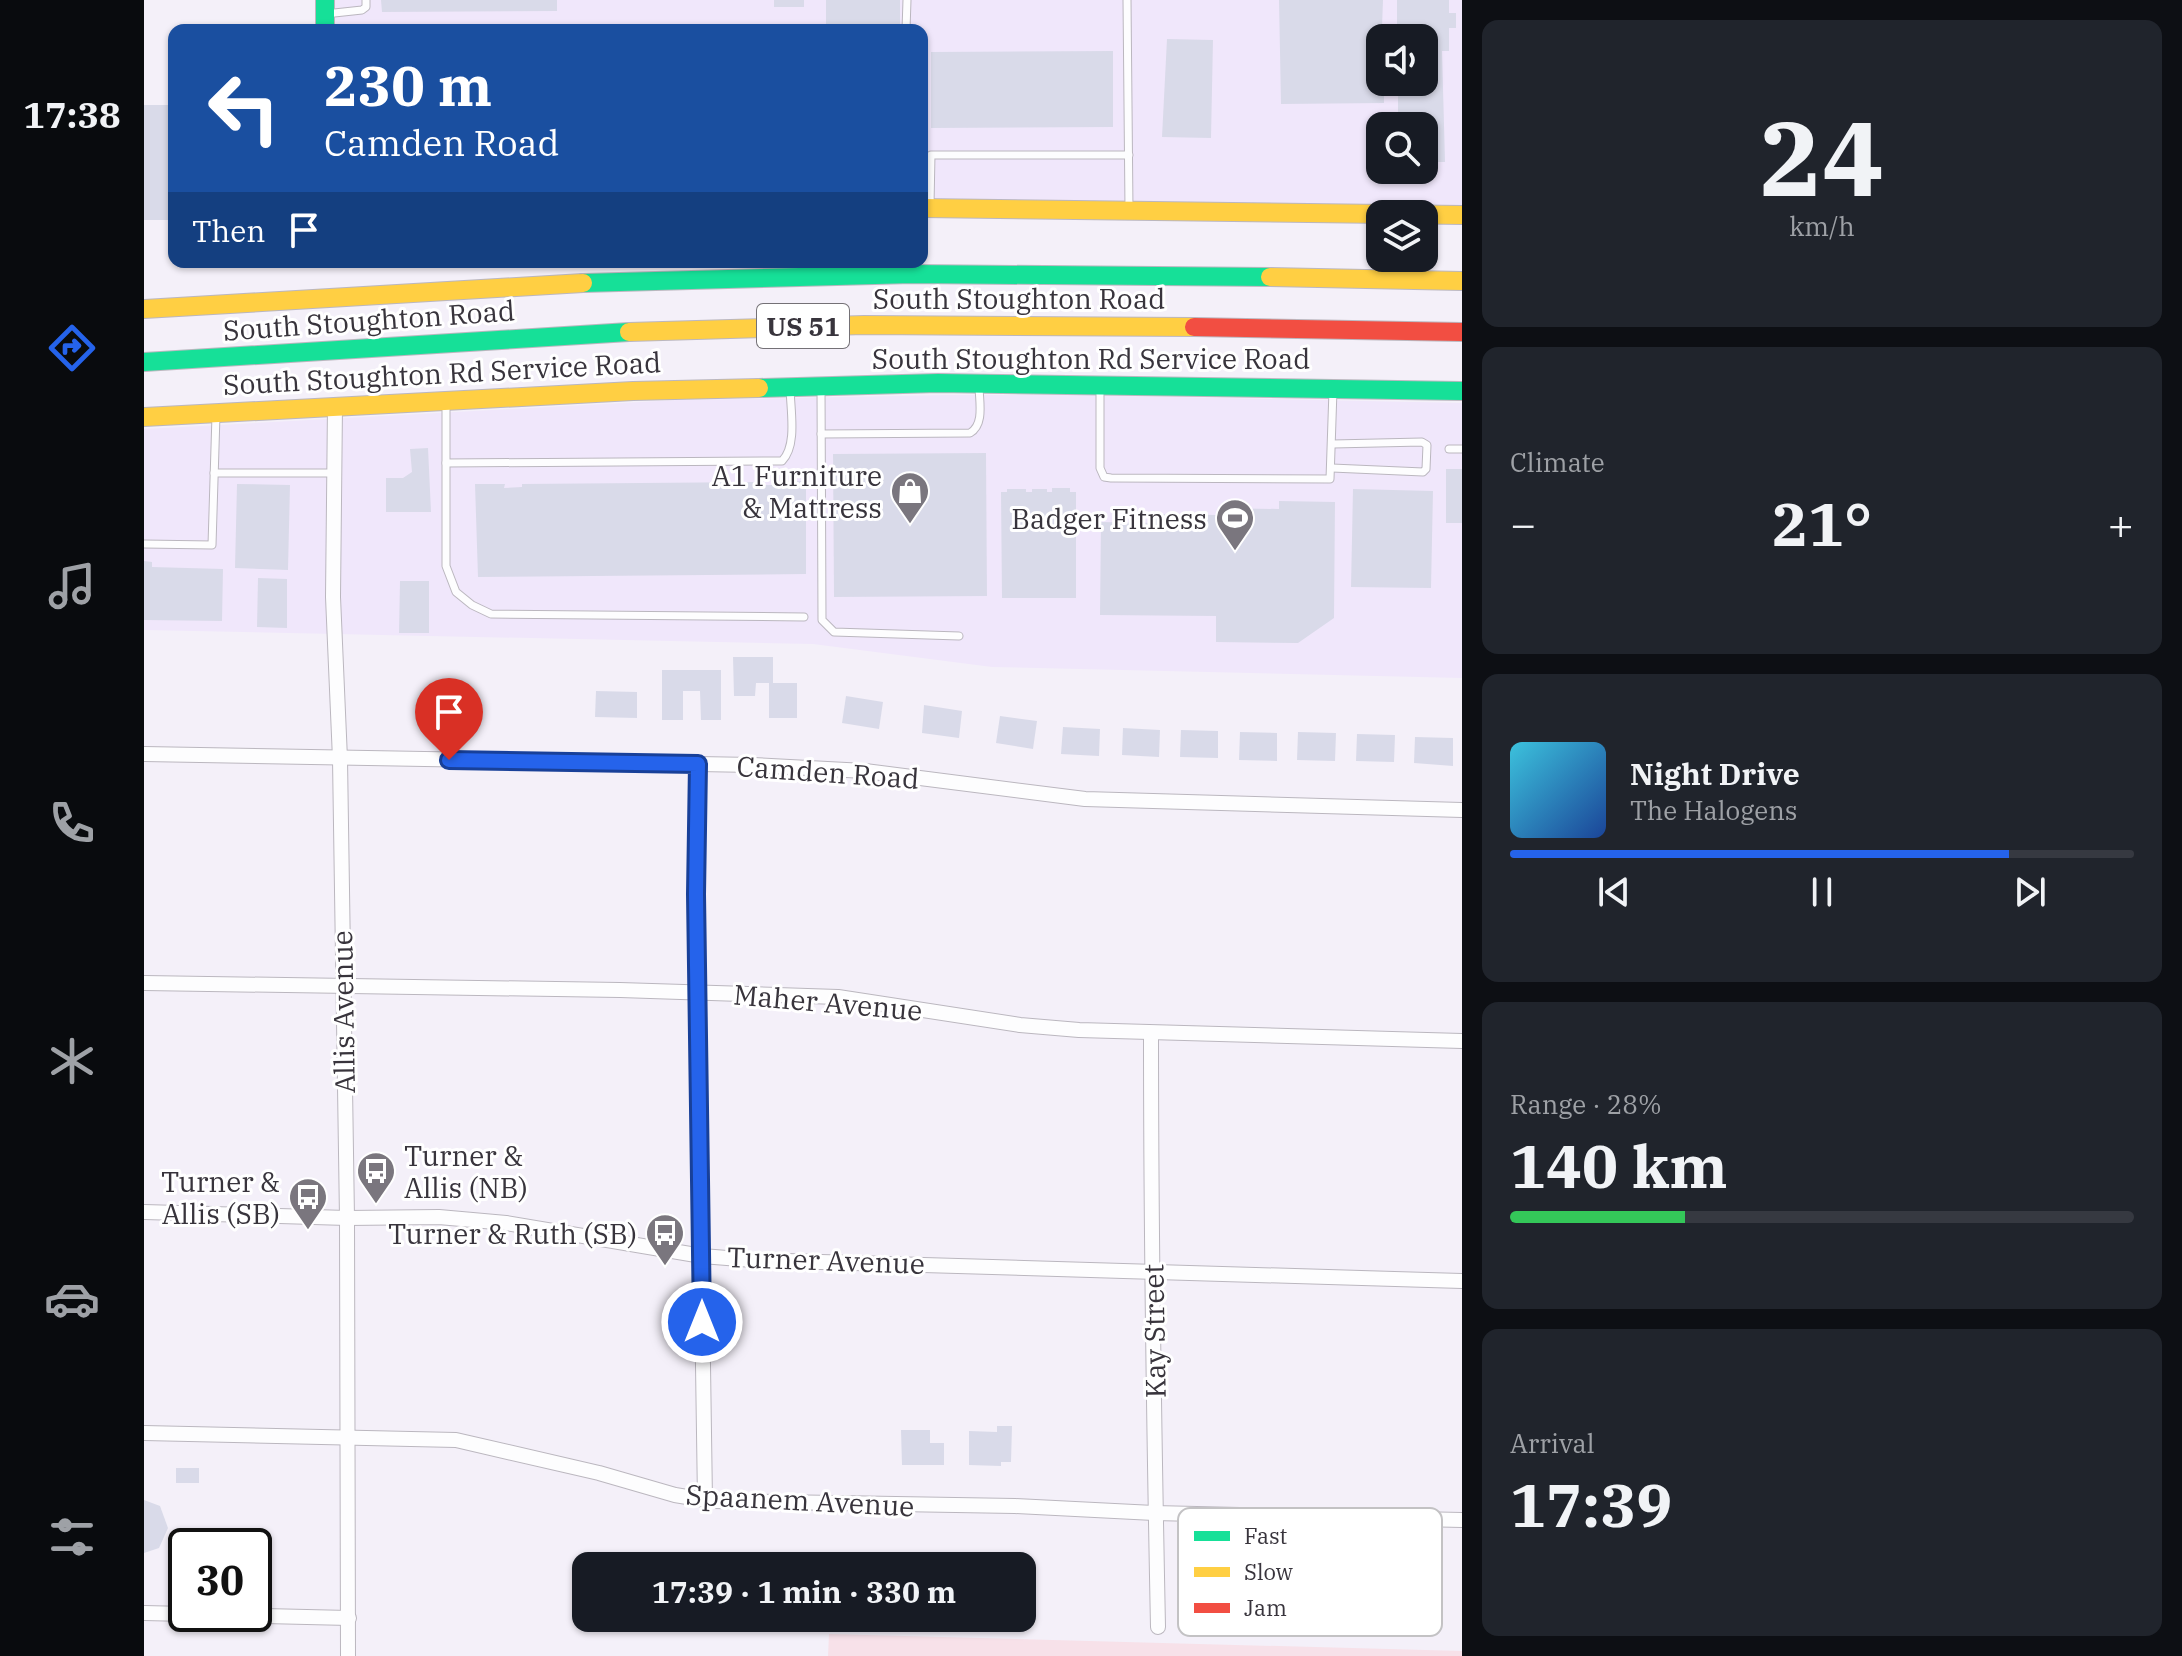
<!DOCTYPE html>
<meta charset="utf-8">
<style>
:root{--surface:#171b24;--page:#20242c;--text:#f1f3f6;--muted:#9ea1a6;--line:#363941;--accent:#2563eb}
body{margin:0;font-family:"IBM Plex Serif",serif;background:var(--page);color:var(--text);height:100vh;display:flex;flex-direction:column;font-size:30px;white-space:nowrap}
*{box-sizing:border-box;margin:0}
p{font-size:26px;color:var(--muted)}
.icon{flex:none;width:44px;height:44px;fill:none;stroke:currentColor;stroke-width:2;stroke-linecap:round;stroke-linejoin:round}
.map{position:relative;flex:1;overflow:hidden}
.drawer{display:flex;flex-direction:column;gap:20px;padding:20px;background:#0d0f14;width:720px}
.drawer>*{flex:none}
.top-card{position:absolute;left:24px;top:24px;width:760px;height:244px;border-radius:16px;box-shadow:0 2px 6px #0004;background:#1a4fa0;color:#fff;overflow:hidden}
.fabs{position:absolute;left:1222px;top:24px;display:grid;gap:16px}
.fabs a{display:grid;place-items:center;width:72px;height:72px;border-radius:16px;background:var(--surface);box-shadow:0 2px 6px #0004;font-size:40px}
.speed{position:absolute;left:24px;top:1528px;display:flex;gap:16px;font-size:40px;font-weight:700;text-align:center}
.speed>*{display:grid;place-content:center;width:104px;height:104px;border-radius:50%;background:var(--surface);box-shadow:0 2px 6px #0004;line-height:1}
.speed .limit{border:4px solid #111;border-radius:12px;background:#fff;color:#111}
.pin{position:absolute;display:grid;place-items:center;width:68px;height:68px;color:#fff;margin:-82px -34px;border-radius:50% 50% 50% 0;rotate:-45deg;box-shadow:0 0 8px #0007}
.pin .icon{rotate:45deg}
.me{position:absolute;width:88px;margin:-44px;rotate:0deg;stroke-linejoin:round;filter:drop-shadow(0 0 6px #0008)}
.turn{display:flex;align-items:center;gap:28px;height:168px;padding:0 24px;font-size:36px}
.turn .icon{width:104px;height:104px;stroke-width:2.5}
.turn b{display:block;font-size:56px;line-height:68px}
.then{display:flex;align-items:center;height:76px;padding:0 24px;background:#0003;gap:16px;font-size:30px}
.big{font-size:60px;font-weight:700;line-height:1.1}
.drawer .tile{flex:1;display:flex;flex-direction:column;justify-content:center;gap:12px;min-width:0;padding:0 28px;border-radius:16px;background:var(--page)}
.drawer .dial{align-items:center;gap:0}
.dial b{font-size:104px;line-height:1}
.song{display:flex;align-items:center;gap:24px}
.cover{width:96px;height:96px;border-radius:12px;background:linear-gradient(135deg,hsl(190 70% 55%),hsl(220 70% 35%))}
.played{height:8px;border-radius:4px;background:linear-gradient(90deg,var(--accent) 80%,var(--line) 80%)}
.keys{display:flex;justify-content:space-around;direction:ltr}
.heat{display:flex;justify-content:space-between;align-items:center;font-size:44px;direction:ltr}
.charge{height:12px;border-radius:6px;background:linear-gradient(90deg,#34c759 28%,var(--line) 0)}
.trip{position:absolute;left:428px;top:1552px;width:464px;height:80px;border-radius:16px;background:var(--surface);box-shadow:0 2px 6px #0004;font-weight:700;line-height:80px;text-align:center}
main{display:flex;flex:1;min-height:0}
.menu{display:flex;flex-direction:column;width:144px;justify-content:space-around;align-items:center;background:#090b0e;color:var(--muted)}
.menu .icon{width:56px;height:56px}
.menu .on{color:var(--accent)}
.menu b{font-size:36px;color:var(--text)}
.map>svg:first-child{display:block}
</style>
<main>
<nav class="menu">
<b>17:38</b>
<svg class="icon on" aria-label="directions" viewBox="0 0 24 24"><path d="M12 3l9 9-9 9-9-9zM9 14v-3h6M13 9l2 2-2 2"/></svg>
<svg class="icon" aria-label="music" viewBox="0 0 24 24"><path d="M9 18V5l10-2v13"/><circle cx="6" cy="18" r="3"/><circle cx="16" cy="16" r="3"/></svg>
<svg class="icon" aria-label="phone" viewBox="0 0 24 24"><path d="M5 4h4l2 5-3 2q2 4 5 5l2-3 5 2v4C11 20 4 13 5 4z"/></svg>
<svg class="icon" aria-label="climate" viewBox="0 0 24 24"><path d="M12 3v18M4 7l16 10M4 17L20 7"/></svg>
<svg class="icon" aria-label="car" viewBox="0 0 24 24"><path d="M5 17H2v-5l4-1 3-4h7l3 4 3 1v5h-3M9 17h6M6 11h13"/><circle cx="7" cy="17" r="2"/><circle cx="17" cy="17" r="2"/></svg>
<svg class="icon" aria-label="filters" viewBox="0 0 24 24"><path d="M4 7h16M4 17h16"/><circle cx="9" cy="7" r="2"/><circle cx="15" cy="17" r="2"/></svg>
</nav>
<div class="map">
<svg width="1318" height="1656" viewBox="0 0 1318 1656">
<rect width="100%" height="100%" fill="#f4f0f9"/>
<g fill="#f0e7fb" fill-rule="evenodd">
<path d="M 181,0 L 1318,0 L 1318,215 L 778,208 L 778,30 L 181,30 ZM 1236,38 L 1280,38 L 1280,82 L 1236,82 ZM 1236,126 L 1280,126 L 1280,170 L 1236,170 Z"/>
<polygon points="803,395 942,395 1318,403 1318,678 848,667 669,644 0,630 0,429 533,400"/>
</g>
<polygon fill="#f7e1e9" points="685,1634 1318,1651 1318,1656 684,1656"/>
<g fill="#d9dae9">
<polygon points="237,0 413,0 413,11 238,12"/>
<rect x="630" y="0" width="30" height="7"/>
<rect x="682" y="0" width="74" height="30"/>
<polygon points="1135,0 1239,0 1236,82 1240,82 1240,103 1137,104"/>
<polygon points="1253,0 1305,0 1305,13 1312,13 1312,28 1305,28 1305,51 1298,51 1301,162 1280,162 1280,126 1254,126 1254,82 1280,82 1280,38 1253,38"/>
<polygon points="1023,39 1069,40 1067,138 1018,137"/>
<polygon points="969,51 969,127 787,128 787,52"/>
<rect x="0" y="105" width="30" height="115"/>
<polygon points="284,448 287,512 242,512 242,478 259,478 268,472 266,449"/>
<polygon points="842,453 843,596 690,597 689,454"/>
<rect x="1302" y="469" width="16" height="54"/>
<polygon points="662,481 662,574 334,577 331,484 361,484 360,488 378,487 378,484 615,482 616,485 633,485 633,482"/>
<polygon points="93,484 146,485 144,570 91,568"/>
<polygon points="908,488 926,488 926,492 932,492 932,598 858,598 857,492 863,492 863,489 882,489 882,492 888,492 888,489 903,489 903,492 908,492"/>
<polygon points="1209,489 1289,491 1287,588 1207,587"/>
<polygon points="1135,501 1191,502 1190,618 1154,643 1072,642 1072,616 956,615 957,522 1011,523 1011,514 1073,515 1074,508 1135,509"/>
<polygon points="0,561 8,562 8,567 79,569 78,621 0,620"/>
<polygon points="114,578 143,579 143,628 113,627"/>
<polygon points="256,581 285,581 285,633 255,633"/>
<polygon points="589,657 629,657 629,683 653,683 653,718 625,718 625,683 612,683 611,696 590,696"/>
<polygon points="518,670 577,670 577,720 557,720 556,691 539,691 539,720 518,720"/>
<polygon points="452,691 493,692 493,718 451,717"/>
<polygon points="702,696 739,702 735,729 698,723"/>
<polygon points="780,705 818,711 815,738 778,733"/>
<polygon points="856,716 893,721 889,749 852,743"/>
<polygon points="919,727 956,729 955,756 917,754"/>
<polygon points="979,728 1016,730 1015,757 978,755"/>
<polygon points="1037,730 1074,731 1074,758 1036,757"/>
<polygon points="1096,732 1133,733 1133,761 1095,760"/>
<polygon points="1154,732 1192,733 1191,761 1153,760"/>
<polygon points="1213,734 1251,735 1250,762 1212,761"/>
<polygon points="1271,737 1309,738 1309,766 1270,763"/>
<polygon points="853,1426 868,1426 867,1462 857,1462 857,1466 825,1465 825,1431 853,1432"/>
<polygon points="757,1430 786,1430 786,1443 800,1443 800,1465 758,1465"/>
<rect x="32" y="1468" width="23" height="15"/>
<polygon points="0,1500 16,1506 24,1528 15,1548 0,1553"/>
</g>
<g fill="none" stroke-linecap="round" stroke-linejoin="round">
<g stroke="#bbb7bf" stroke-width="9">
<g id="lane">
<polyline points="983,0 985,209"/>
<polyline points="181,14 218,10 222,7 222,0"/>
<polyline points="762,30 763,0"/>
<polyline points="786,205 787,155 985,155"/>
<polyline points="956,386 956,468 960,477 967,478 1186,479 1189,390"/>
<polyline points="677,387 678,620 690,632 815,636"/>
<polyline points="302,403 302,566 312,592 328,605 347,614 660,617"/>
<path d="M 677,434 L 826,433 C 841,424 835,401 835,385"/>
<polyline points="1305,449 1318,449"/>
<path d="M 302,463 L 638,461 C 654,445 646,408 646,386"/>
<polyline points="1188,468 1279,472 1282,469 1283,445 1278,442 1189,444"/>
<polyline points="70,473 191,473"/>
<polyline points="0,544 68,545 72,415"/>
</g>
</g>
<g stroke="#bbb7bf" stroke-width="16">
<g id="street">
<polyline points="191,406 189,597 196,759 203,1218 204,1656"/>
<polyline points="0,754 609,765 721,771 941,799 1318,810"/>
<polyline points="554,764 552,894 561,1500"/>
<polyline points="0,983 476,990 694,997 876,1025 935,1030 1318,1041"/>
<path d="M 1007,1034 C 1007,1232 1010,1429 1014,1627"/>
<polyline points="0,1212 203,1218 295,1217 362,1223 558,1256 608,1260 1318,1281"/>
<polyline points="0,1433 312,1440 455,1473 531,1495 567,1501 871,1506 1010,1513 1318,1520"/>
<polyline points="0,1613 42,1614"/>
<polyline points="43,1614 205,1618"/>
</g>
</g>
<g stroke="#bbb7bf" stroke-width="20">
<g id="fast">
<polyline points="181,0 181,30"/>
<polyline points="439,283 768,274 1126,277"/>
<polyline points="0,362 485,332"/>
<polyline points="615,388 794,383 1318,391"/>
</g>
</g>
<g stroke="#bbb7bf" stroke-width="20">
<g id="slow">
<polyline points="778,208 1318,215"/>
<polyline points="1126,277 1318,281"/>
<polyline points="0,309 439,283"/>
<polyline points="485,332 720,325 1050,327"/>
<polyline points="0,417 489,391 615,388"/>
</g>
</g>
<g stroke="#bbb7bf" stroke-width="20">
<polyline id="jam" points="1050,327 1318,332"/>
</g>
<use href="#lane" stroke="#fdfdfe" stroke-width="7"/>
<use href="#street" stroke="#fdfdfe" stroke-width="14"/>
<use href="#fast" stroke="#16e098" stroke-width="18"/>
<use href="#slow" stroke="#ffcf43" stroke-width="18"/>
<use href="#jam" stroke="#f24e42" stroke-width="18"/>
</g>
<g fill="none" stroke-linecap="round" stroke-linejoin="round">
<g stroke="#184099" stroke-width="20">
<polyline id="route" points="305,760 554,764 552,894 558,1322"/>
</g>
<use href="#route" stroke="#2563eb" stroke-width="14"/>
</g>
<defs>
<g id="shop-pin" transform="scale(2)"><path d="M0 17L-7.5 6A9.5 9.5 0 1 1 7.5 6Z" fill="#7a767e" stroke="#fff"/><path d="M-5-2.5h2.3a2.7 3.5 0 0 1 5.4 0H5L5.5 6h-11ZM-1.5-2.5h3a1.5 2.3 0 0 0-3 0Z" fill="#fff"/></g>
<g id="stadium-pin" transform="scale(2)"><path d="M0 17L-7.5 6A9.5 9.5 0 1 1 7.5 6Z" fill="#7a767e" stroke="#fff"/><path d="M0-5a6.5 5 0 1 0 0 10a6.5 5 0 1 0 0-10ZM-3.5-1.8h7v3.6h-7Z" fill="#fff"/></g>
<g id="bus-pin" transform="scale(2)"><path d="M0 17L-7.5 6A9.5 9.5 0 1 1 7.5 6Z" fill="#7a767e" stroke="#fff"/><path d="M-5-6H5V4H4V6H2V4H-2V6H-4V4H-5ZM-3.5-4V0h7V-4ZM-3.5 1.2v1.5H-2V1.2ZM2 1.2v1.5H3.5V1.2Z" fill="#fff"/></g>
</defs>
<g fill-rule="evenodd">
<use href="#shop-pin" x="766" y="491"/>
<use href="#stadium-pin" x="1091" y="518"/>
<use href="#bus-pin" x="232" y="1171"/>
<use href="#bus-pin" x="164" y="1197"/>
<use href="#bus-pin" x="521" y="1233"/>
</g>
<g text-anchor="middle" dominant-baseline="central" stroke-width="6" stroke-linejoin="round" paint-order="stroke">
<rect fill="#fff" stroke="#747176" stroke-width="2" x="613" y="304" width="92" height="44" rx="6"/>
<g font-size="26" font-weight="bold" fill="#38343c">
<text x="659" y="326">US 51</text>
</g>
<g font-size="28" fill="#38343c" stroke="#fff">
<text x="875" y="298">South Stoughton Road</text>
<text transform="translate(225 320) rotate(-4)">South Stoughton Road</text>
<text x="947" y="358">South Stoughton Rd Service Road</text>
<text transform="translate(298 373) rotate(-3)">South Stoughton Rd Service Road</text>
<text transform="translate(684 772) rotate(4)">Camden Road</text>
<text transform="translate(684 1002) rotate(5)">Maher Avenue</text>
<text transform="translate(199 1012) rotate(-91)">Allis Avenue</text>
<text transform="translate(682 1260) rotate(2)">Turner Avenue</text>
<text transform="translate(1010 1331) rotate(-91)">Kay Street</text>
<text transform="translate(656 1500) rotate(3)">Spaanem Avenue</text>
</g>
<g font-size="28" fill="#38343c" stroke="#fff" text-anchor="end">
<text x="738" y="475">A1 Furniture<tspan x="738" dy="32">&amp; Mattress</tspan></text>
<text x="1063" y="518">Badger Fitness</text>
<text x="260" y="1155" text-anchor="start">Turner &amp;<tspan x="260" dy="32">Allis (NB)</tspan></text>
<text x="136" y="1181">Turner &amp;<tspan x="136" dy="32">Allis (SB)</tspan></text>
<text x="493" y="1233">Turner &amp; Ruth (SB)</text>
</g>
</g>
<rect x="1034" y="1508" width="264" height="128" rx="12" fill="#fff" stroke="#c3c2c4" stroke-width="2"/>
<rect x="1050" y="1531" width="36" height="10" fill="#16e098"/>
<rect x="1050" y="1567" width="36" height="10" fill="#ffcf43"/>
<rect x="1050" y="1603" width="36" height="10" fill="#f24e42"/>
<g font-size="22" fill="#38343c">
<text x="1100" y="1544">Fast</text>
<text x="1100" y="1580">Slow</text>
<text x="1100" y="1616">Jam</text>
</g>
</svg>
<div class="fabs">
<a><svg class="icon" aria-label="sound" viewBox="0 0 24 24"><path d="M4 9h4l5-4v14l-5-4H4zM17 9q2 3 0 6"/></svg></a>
<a><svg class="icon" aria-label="search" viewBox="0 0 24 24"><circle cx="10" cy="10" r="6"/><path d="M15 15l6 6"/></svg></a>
<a><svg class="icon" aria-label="layers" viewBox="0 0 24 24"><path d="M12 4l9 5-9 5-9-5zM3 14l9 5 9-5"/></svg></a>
</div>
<div class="speed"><div class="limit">30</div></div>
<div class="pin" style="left:305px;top:760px;background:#d93025"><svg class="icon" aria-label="arrive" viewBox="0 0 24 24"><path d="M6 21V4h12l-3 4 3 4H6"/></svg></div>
<svg class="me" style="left:558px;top:1322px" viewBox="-20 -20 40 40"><circle r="17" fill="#2563eb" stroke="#fff" stroke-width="3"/><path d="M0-11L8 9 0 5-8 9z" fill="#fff"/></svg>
<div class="trip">17:39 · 1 min · 330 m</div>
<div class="top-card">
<div class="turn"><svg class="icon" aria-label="left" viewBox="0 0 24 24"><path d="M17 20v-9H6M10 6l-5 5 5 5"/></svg><div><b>230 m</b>Camden Road</div></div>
<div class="then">Then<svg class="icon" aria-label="arrive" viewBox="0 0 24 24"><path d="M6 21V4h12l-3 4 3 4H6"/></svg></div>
</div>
</div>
<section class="drawer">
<div class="tile dial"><b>24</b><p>km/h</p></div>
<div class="tile"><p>Climate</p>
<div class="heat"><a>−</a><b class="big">21°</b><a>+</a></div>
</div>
<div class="tile">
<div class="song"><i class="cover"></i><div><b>Night Drive</b><p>The Halogens</p></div></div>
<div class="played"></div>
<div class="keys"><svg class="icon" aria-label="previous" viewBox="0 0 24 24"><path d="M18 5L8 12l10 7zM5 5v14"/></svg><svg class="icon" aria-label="pause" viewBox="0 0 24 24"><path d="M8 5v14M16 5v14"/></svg><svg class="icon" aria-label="next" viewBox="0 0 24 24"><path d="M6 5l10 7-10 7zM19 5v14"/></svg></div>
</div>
<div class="tile"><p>Range · 28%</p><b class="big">140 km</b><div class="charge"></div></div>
<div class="tile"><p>Arrival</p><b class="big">17:39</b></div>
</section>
</main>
